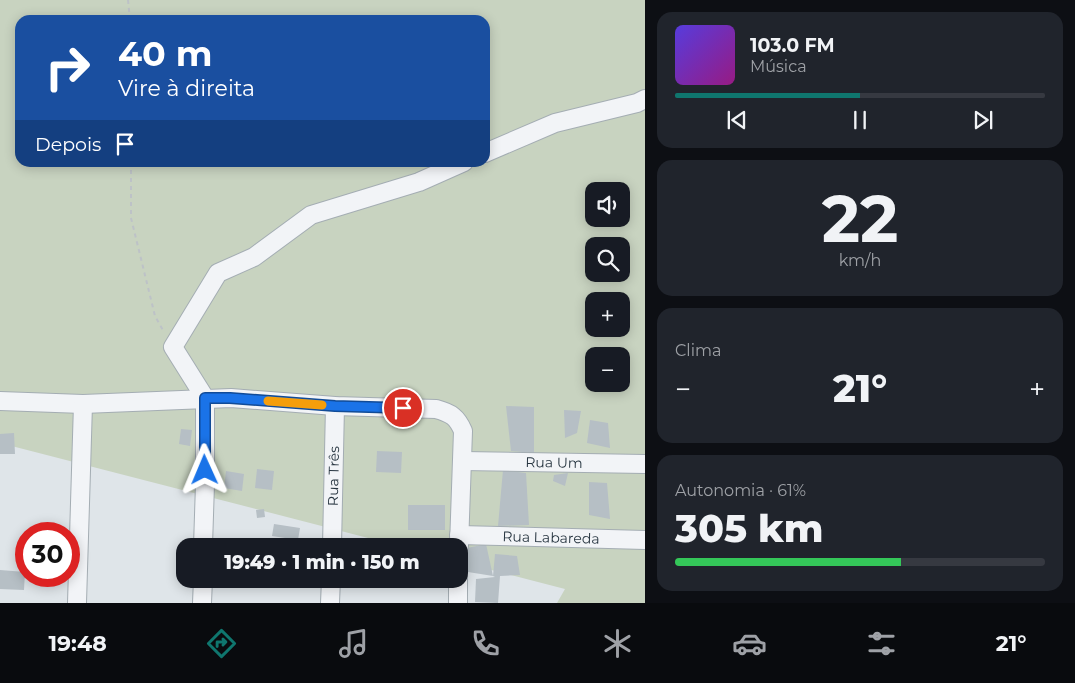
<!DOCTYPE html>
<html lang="pt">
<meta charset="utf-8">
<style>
:root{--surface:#171b24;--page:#20242c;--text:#f1f3f6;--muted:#9ea1a6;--line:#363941;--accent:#0f766e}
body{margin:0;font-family:Montserrat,sans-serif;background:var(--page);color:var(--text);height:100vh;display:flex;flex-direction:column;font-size:19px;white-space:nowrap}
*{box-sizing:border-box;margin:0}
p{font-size:16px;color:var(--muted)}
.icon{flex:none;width:28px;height:28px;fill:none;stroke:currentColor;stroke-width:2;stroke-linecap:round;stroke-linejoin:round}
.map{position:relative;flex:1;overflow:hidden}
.details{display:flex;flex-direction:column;gap:12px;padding:12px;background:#0d0f14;width:430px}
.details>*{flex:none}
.hud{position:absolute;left:15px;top:15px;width:475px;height:152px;border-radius:15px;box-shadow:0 2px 12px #0003;background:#1a4fa0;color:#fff;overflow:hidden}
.fabs{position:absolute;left:585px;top:182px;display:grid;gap:10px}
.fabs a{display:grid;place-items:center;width:45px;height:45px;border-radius:10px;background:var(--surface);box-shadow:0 2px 12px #0003;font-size:25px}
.speed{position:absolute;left:15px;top:522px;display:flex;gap:10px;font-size:25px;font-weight:700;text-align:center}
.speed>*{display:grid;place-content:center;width:65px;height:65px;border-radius:50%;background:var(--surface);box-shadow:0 2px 12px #0003;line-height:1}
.speed .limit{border:8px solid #d22;background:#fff;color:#111}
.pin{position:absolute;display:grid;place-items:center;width:42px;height:42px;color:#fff;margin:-21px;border:2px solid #fff;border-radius:50%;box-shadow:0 1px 5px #0007}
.me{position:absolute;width:55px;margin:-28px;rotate:359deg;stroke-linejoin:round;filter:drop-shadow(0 0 4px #0008)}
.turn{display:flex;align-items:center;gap:18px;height:105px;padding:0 20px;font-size:22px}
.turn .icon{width:65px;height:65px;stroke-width:2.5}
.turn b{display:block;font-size:35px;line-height:42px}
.then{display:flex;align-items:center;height:48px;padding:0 20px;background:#0003;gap:10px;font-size:19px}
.big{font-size:38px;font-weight:800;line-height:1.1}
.details .widget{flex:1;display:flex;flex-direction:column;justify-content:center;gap:8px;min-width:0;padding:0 18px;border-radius:15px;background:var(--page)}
.details .dial{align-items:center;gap:0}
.dial b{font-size:65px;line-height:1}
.song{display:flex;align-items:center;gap:15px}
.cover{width:60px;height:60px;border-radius:8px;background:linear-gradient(135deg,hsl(250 70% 55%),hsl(310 70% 35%))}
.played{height:5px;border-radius:2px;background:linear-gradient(90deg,var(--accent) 50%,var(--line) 50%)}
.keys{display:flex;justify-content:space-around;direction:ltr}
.heat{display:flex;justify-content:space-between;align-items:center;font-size:28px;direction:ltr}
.charge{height:8px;border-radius:4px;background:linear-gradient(90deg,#34c759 61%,var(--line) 0)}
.trip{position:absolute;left:176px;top:538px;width:292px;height:50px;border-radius:15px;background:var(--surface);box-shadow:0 2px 12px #0003;font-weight:800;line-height:50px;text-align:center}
.tab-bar{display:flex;height:80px;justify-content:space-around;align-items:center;background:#090b0e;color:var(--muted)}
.tab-bar .icon{width:35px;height:35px}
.tab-bar .active{color:var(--accent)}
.tab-bar b{font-size:22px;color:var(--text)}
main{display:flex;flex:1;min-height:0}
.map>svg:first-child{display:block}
</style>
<main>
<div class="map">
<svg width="645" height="603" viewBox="0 0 645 603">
<rect width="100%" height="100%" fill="#dfe5e9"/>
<path fill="#c8d3c0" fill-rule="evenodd" d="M 0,0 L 645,0 L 645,603 L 557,603 L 565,589 L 460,562 L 460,546 L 399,546 L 0,443 ZM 20,20 L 485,20 L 485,162 L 20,162 ZM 594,191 L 621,191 L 621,219 L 594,219 ZM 594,246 L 621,246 L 621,274 L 594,274 ZM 594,301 L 621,301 L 621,329 L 594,329 ZM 594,356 L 621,356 L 621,384 L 594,384 Z"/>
<g fill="#b6bfc5">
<polygon points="506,406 534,407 534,453 511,451"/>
<polygon points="564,410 581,411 577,433 565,438"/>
<polygon points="590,420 608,423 610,448 587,443"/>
<polygon points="181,429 192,430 190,446 179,444"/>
<polygon points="14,433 15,454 0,454 0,434"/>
<polygon points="377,451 402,452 401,473 376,472"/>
<polygon points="257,469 274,471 272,490 255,488"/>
<polygon points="503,470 526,473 529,525 498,526"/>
<polygon points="226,471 244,474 242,491 224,488"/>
<polygon points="568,473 565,486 553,481 554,475"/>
<polygon points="589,482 607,483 610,519 589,515"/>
<rect x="408" y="505" width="37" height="25"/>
<polygon points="264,509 265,517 257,518 256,510"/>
<polygon points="274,524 300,528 298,540 272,536"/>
<polygon points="296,541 310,543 310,546 295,546"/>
<polygon points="486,544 493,576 468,572 467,548"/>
<polygon points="495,554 517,556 520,575 500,576 498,603 475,602 476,579 495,577 493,576"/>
<polygon points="0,570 25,572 24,590 0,589"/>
<polygon points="275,579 291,579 291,583 275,581"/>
</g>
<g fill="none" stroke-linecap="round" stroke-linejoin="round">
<g stroke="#a4adb3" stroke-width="20">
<g id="minor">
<polyline points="485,153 555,123 637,103 645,99"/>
<path d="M 0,401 L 83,404 L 231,398 L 335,406 L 436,409 C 451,413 457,417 463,431 L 459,546"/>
<path id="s1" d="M 463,461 L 645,464"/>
<path id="s2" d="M 459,535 L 645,540"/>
<polyline points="203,546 205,484 205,398 173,347 218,273 254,257 311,215 419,182 464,162"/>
<path id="s3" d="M 332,546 L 335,406"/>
<polyline points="77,603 83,404"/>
<polyline points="202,603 203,579"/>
<polyline points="330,603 331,579"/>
<polyline points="458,603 458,579"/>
</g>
</g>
<g stroke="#bdc2c7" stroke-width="2" stroke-dasharray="4 4" stroke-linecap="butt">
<polyline points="128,0 130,20"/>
<polyline points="131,162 131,218 155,316 164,332"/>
</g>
<use href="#minor" stroke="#f2f4f7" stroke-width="18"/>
</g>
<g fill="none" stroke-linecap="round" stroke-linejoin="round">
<g stroke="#114b97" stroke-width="12">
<polyline id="route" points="205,470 205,398 230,398 335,406 403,408"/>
</g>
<use href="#route" stroke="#1a73e8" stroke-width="9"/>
<polyline stroke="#f59e0b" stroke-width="9" points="268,401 322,405"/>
</g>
<g text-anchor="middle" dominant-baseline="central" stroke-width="4" stroke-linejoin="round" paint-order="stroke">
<g font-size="14" fill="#273540" stroke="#eef3f6">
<text stroke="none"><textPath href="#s1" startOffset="91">Rua Um</textPath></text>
<text stroke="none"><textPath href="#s3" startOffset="70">Rua Três</textPath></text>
<text stroke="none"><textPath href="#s2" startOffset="92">Rua Labareda</textPath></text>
</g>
</g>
</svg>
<div class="fabs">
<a><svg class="icon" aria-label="sound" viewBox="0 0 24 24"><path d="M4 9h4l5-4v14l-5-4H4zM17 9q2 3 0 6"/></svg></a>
<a><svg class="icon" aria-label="search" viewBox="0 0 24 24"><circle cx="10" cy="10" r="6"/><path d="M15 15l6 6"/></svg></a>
<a>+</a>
<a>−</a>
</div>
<div class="speed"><div class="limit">30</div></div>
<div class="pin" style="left:403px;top:408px;background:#d93025"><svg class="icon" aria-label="arrive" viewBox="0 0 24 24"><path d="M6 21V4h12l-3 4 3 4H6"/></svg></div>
<svg class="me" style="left:205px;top:470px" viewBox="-20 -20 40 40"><path d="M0-17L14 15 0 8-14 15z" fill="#1a73e8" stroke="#fff" stroke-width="4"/></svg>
<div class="trip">19:49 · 1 min · 150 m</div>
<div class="hud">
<div class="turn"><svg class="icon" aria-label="right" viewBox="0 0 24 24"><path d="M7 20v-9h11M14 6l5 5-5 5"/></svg><div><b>40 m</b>Vire à direita</div></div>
<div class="then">Depois<svg class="icon" aria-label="arrive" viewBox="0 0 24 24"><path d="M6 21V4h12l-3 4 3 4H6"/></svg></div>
</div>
</div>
<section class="details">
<div class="widget">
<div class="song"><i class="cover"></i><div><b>103.0 FM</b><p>Música</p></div></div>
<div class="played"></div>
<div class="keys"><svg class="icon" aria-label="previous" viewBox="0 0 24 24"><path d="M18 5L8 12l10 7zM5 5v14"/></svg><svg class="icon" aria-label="pause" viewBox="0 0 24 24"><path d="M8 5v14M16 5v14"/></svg><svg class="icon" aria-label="next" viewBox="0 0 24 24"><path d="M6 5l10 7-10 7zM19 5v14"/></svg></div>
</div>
<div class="widget dial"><b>22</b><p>km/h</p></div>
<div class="widget"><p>Clima</p>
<div class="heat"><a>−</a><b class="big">21°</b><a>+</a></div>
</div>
<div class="widget"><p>Autonomia · 61%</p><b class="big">305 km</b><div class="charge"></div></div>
</section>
</main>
<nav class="tab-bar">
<b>19:48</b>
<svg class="icon active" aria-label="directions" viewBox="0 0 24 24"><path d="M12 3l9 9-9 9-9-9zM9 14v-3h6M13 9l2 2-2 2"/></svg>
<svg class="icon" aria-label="music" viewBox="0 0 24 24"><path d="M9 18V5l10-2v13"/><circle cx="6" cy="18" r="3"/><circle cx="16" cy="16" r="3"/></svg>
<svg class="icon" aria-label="phone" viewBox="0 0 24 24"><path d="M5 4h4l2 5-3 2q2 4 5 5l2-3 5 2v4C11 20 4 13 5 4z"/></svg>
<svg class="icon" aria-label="climate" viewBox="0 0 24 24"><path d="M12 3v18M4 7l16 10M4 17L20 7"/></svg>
<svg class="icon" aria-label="car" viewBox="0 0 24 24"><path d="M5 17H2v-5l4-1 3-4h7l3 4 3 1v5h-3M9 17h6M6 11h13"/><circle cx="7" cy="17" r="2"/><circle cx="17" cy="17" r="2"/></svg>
<svg class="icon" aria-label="filters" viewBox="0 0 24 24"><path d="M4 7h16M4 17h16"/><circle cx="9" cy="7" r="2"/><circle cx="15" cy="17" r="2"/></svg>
<b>21°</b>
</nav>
